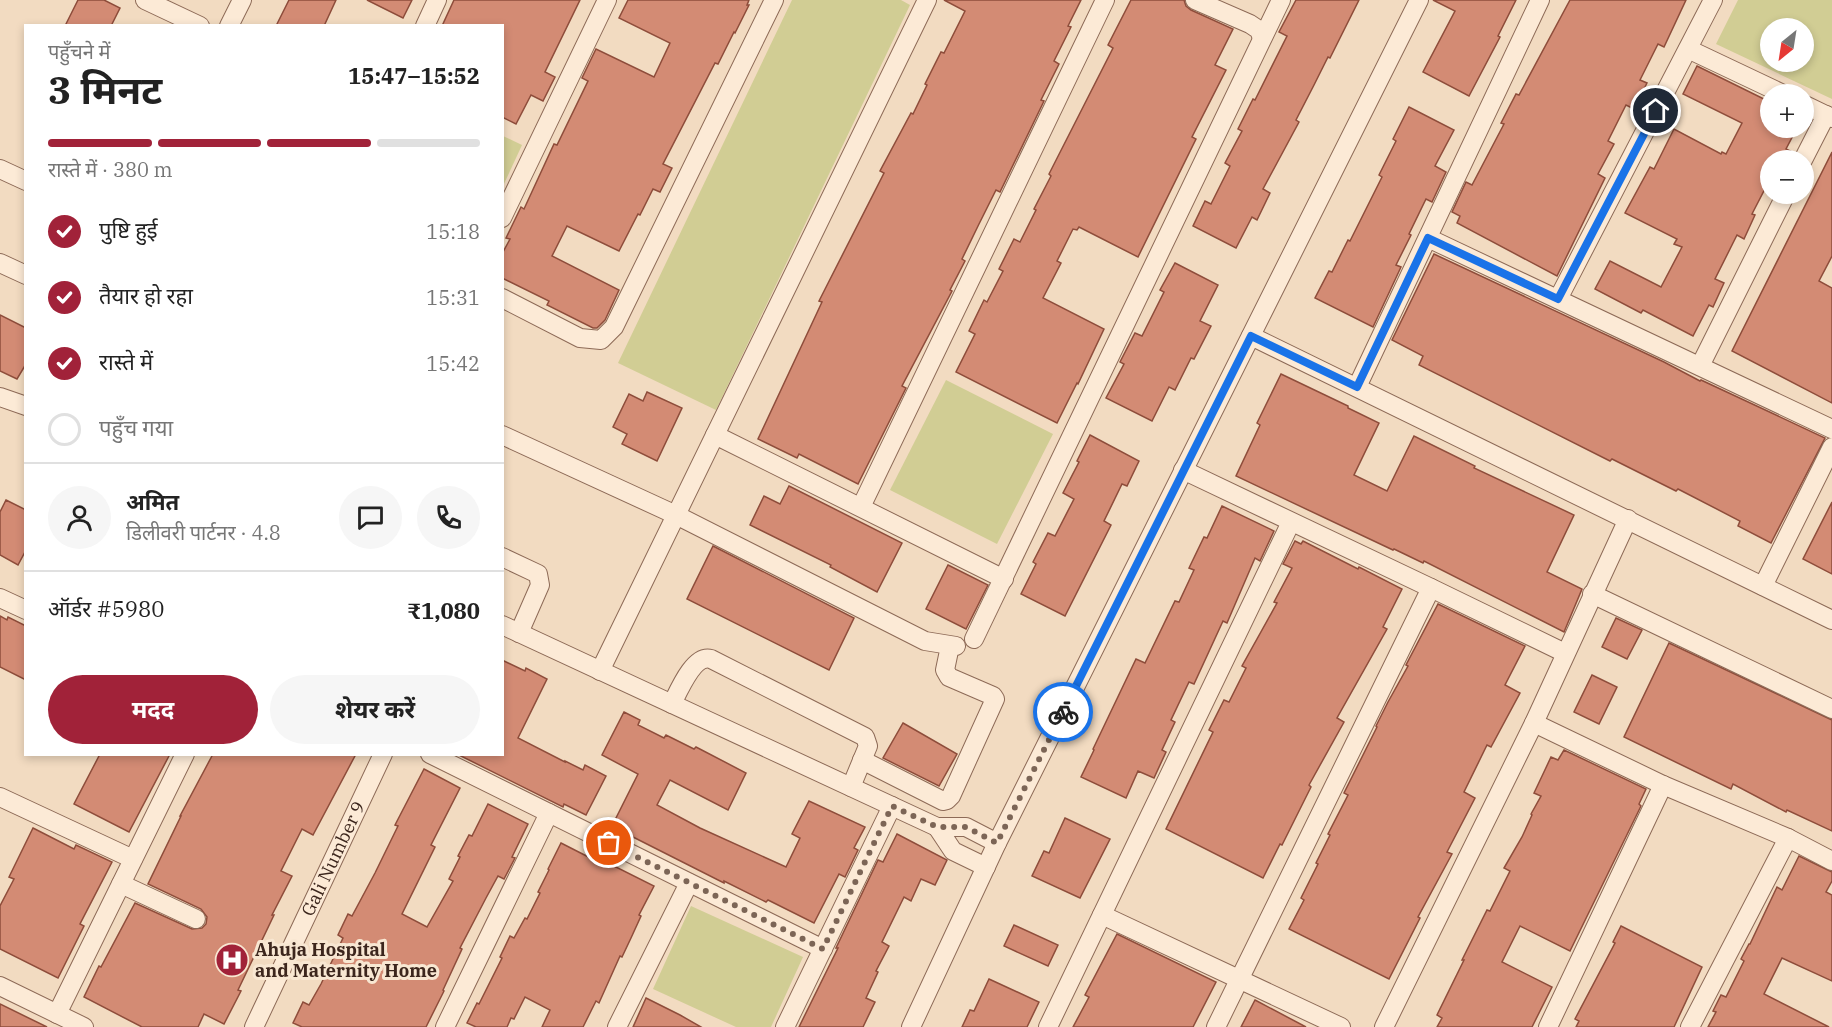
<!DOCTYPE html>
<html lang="hi">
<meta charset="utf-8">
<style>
body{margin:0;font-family:"IBM Plex Serif","Noto Sans Devanagari",serif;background:#f6f6f6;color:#222;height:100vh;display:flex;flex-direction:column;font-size:22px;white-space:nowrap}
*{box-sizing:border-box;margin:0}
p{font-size:20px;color:#767676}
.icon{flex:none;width:33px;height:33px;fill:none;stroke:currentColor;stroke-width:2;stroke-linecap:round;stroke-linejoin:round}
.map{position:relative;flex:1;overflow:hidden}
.side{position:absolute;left:24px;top:24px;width:480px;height:732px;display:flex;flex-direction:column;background:#fff;border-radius:0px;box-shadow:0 3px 9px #0003}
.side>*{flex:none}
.needle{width:39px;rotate:210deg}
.fabs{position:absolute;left:1760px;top:18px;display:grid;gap:12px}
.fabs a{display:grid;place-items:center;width:54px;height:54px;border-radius:50%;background:#fff;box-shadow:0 3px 9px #0003;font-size:30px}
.pin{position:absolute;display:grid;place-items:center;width:51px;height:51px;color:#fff;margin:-26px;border:3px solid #fff;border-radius:50%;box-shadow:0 2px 6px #0007}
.courier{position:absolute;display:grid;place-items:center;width:60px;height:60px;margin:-30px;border:4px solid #1a73e8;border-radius:50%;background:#fff;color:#222;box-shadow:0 2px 8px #0007}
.headline em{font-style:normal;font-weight:700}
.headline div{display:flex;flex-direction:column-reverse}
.headline{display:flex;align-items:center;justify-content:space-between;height:102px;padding:0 24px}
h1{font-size:39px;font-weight:700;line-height:45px}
.bar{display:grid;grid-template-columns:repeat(4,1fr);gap:9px 6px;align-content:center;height:72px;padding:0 24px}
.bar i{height:8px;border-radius:4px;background:#e0e0e0}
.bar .active{background:#a12239}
.bar p{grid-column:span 4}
.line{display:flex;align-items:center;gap:15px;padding:0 24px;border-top:2px solid #e0e0e0}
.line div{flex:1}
.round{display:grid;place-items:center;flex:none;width:63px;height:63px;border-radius:32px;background:#f6f6f6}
ol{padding:0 24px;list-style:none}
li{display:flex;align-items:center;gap:18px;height:66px}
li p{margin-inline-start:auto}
li .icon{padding:6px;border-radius:50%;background:#a12239;color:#fff;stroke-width:4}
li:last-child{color:#767676}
li i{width:33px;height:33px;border:3px solid #e0e0e0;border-radius:50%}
.button{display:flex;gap:12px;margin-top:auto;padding:12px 24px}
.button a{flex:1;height:69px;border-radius:36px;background:#a12239;color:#fff;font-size:24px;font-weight:700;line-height:69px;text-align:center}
.button a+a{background:#f6f6f6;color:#222}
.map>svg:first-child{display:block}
</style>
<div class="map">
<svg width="1832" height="1027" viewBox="0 0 1832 1027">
<rect width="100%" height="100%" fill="#f2dbc1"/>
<g fill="#d1cd94" fill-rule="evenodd">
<path d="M792 0H901L910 5 716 410 618 363Z"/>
<path d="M1738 0H1832V99L1716 44ZM1803 28V62H1770V28Z"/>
<path d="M503 136 522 145 503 186Z"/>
<path d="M946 380 1053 434 997 544 890 490Z"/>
<path d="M691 906 803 957 771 1027H736L653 989Z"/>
</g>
<g fill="#d38b74" stroke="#8e4d3b" stroke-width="1.5">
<path d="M78 0H104L120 8 111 26H65Z"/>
<path d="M289 0H336L324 26H276Z"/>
<path d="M367 0H412L403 18Z"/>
<path d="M454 0H580L545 72 555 77 543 101 531 95 516 124 502 117V26H442Z"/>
<path d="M628 0H749L747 5H749L735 33 734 32 718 64 715 63 663 164 672 168 660 192 653 189 640 215 638 214 619 251 567 226 552 256 619 290 605 320 597 328H593L547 305 549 301 502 278V254L510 239 506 238 521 207 524 209 554 144 557 145 588 81 582 78 596 49 654 77 670 43 619 18Z"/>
<path d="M944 0H1081L1068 26 1071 27 1054 61 1059 64 1041 100 1044 101 1000 192 996 190 979 224 962 259 965 261 950 290 952 291 902 386 906 388 858 484 799 454 797 458 758 439 822 302 819 301 884 173 880 171 911 113 913 114 927 85 925 84 941 52 944 53 965 11Z"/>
<path d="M1131 0H1184L1186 6 1191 10 1233 29 1215 65 1226 70 1192 137 1196 139 1138 257 1079 227 1077 230 1073 229 1057 261 1061 263 1043 298 1104 329 1078 384 1077 383 1057 423 956 372 975 334 969 331 984 300 987 302 1003 271 999 269 1014 239 1020 242 1036 210 1034 209 1051 176 1049 174 1113 48 1108 45Z"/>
<path d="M1296 0H1359L1330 58 1328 57 1314 85 1296 120 1299 122 1263 189 1270 193 1257 220 1252 217 1236 248 1193 226 1205 201 1211 204 1230 166 1225 163 1242 131 1238 129 1253 99 1255 100 1287 36 1279 32Z"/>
<path d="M1433 0H1516L1498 36 1500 37 1469 96 1423 72 1455 11Z"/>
<path d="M1570 0H1686L1664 47 1658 44 1640 80 1647 83 1634 109 1626 105 1608 141 1614 144 1598 174 1605 178 1557 276 1457 223 1460 216 1452 212 1466 182 1472 185 1504 124 1501 123 1516 94 1519 95Z"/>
<path d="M1697 66 1770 102V128H1797L1786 149 1794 153 1792 160H1770V179L1752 214 1755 215 1744 239 1737 235 1715 279 1724 283 1713 307 1709 305 1693 336 1643 310 1641 313 1595 289 1610 261 1661 287 1682 247 1674 244 1677 239 1625 213 1650 167 1654 169 1674 129 1721 154 1722 152 1726 154 1742 123 1683 94Z"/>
<path d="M1409 107 1454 130 1435 166 1446 172 1432 202 1426 199 1409 234 1411 235 1396 265 1401 267 1373 327 1315 298 1329 271 1332 272 1348 240 1350 241 1382 177 1379 175 1396 141 1393 139Z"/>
<path d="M1832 152V256L1819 281 1832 288V403L1732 351Z"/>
<path d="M1434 254 1664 362 1700 381 1701 380 1825 438 1771 543 1738 526 1740 521 1678 489 1676 491 1612 459 1610 461 1419 365 1423 356 1392 340Z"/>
<path d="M1175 263 1218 285 1200 321 1211 326 1194 359 1191 358 1175 390 1169 387 1152 421 1106 398 1124 364 1120 362 1135 333 1142 336 1164 292 1160 290Z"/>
<path d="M0 315 26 328V364L17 379 0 371Z"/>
<path d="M1281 374 1348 406V408L1379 423 1354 475 1387 491 1414 436 1475 466 1474 468 1574 515 1547 572 1582 589 1564 632 1424 561 1423 563 1394 549 1393 550 1236 476 1260 425 1257 423Z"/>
<path d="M647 392 682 408 657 461 622 444 627 434 613 427 629 394 643 401Z"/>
<path d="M1090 435 1139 461 1127 486 1122 484 1104 521 1111 525 1065 616 1021 594 1036 564 1033 562 1048 533 1055 536 1074 499 1063 493 1079 462 1077 461Z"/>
<path d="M789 486 902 543 877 592 830 567 831 565 750 525 764 496 780 504Z"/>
<path d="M6 500 26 510V550L18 565 0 555V512Z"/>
<path d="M1832 502V574L1803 559Z"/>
<path d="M1222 506 1274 531 1260 561 1255 558 1227 623 1223 621 1194 684 1189 682 1171 720 1175 722 1162 750 1166 752 1154 778 1138 771 1126 798 1081 777 1094 750 1093 749 1136 659 1145 663 1175 601 1179 602 1194 570 1189 568 1204 537 1207 538Z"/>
<path d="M1295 541 1301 544 1303 541 1358 569 1359 567 1402 589 1383 627 1387 629 1337 718 1344 722 1309 785 1311 787 1282 845 1280 844 1263 878 1166 829 1213 732 1209 730 1224 700 1229 702 1246 668 1242 666 1277 603 1274 602 1292 568 1283 564Z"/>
<path d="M713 546 854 618 829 670 687 599Z"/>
<path d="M948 565 988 585 966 629 926 609Z"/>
<path d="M1438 604 1525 646 1505 685 1520 693 1491 747 1487 745 1464 792 1475 798 1447 852 1452 854 1418 917 1420 918 1389 979 1289 929 1304 900 1301 898 1318 864 1316 863 1330 835 1328 834 1348 795 1344 793 1377 727 1376 726 1388 702 1408 666 1406 665Z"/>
<path d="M0 616 7 620 8 617 26 626V680L0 667Z"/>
<path d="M1616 618 1642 630 1627 659 1602 647Z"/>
<path d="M1669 643 1832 720V831L1787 810 1786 812 1733 784 1731 789 1624 737Z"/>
<path d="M502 660 525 671 526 668 547 679 518 738 565 762V761L583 770 585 765 606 776 586 815 564 804 563 807 457 754H502Z"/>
<path d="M1592 675 1617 687 1599 724 1574 712Z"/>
<path d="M624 712 640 720 638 725 664 738 666 735 694 749 696 747 746 773 728 810 670 780 657 805 700 828 786 867 800 838 792 834 809 801 865 827 854 848 858 850 845 877 839 874 814 923 768 900 766 902 724 881V883L631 836 630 837 611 828 638 774 602 755Z"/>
<path d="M903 723 957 754 939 786 883 758Z"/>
<path d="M1564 750 1646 789 1639 804 1641 806 1570 951 1520 926 1502 962 1552 987 1532 1027H1437L1442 1018 1437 1015 1464 960H1462L1487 910 1490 911 1510 871 1504 868 1522 837 1532 815 1531 814 1541 796 1534 793 1543 774 1551 757 1558 760Z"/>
<path d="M100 754H170L129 832 74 804Z"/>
<path d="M213 754H356L313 835 302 829 281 871 292 876 272 915H274L238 990 241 991 224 1024 204 1014 198 1027H142L84 997 99 966 101 967 135 903 192 929 202 928 206 924 207 917 201 909 148 884 181 816H180Z"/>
<path d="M424 769 460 788 431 845 435 847 402 914 427 927 453 881 449 879 460 857 458 856 469 835 472 836 488 804 528 824 512 857 515 858 504 879 498 876 486 898 460 948 462 949 443 990 444 991 426 1027H302L293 1023 303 1002 309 1005 321 984 343 938 338 935 348 914 352 916 375 873 398 826 395 825Z"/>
<path d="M1065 818 1110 839 1080 898 1032 876 1044 851 1049 853Z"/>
<path d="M33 828 74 849 76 845 112 862 80 924 84 926 58 978 0 949V906L14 879 9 877Z"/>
<path d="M897 834 947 860 935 885 921 879 911 901 904 897 882 942 889 946 876 971 878 972 866 998 875 1002 863 1027H799L838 948H836L878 860 883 862Z"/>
<path d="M561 843 608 867 610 864 654 886 639 915 641 916 631 938 622 957 620 956 599 1003 596 1001 583 1027H542L550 1010 525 997 514 1019 511 1018 507 1027H476L467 1023 477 1003 479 1004 502 958 500 957 510 936 514 938 525 918 527 919 540 893 538 892 549 870 548 869Z"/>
<path d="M1799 856 1832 872V881L1826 892 1832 895V981L1782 958 1764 994 1829 1027H1708L1716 1012 1713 1011 1721 995 1726 997 1744 961 1741 959 1749 944H1750L1777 887 1782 890Z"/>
<path d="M1014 925 1058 945 1048 966 1004 946Z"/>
<path d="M1621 926 1702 967 1674 1027H1576L1579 1021 1575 1019 1615 943 1613 942Z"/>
<path d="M1117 934 1216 982 1193 1027H1073L1089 997 1085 995Z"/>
<path d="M989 979 1039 1002 1027 1027H962L970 1010 974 1011Z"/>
<path d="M646 998 680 1015 701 1027H633Z"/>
<path d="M1255 1000 1306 1027H1241Z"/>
<path d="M0 1004 47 1027H0Z"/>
</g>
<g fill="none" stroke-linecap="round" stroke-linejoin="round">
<g stroke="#8d6a57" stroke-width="20">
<g id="minor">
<path d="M145 0 200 26"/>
<path d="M1195 0 1250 24 1259 30 1262 38"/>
<path d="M229 26 242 0"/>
<path d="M425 26 437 0"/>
<path d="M1688 49 1783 94"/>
<path d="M1803 104 1832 118"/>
<path d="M1803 160 1826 115"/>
<path d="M0 169 26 181"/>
<path d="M502 218 607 0"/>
<path d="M1428 238 1832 429"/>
<path d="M0 263 26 275"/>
<path d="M502 298 580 338 601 340 614 327 774 0"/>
<path d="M1558 299 1713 0"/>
<path d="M1251 336 1832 620"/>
<path d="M1700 366 1786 194"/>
<path d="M1357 387 1540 0"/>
<path d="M0 397 26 406"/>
<path d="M502 435 676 515 925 641 956 646"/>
<path d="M715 435 1004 579"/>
<path d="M1183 470 1431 588 1565 653"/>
<path d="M861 507 1105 0"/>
<path d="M502 557 538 574 540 585 519 633"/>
<path d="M1763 586 1832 447"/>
<path d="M1592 594 1832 709"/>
<path d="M0 598 26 610"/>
<path d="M502 625 937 827"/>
<path d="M974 639 1281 0"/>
<path d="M600 671 927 0"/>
<path d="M672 704C679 690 694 654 711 659L865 737 868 746 851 787"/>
<path d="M1534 723 1663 785 1788 838 1832 861"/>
<path d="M430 754 823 949"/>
<path d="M862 760 943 801 947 800 951 796 995 699 993 696 949 677 945 670 950 646"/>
<path d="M0 797 133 859"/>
<path d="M986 867 953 851 937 827H966L997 843"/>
<path d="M121 884 196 919"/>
<path d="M1102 915 1341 1027"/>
<path d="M0 986 84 1027"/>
<path d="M57 1014 185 754"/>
<path id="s1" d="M254 1027 383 754"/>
<path d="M445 1027 549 813"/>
<path d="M617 1027 689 883"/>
<path d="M785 1027 892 806"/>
<path d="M911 1027 997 843 1419 0"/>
<path d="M1048 1027 1291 522"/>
<path d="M1216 1027 1431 588"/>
<path d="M1384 1027 1534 723 1628 519"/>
<path d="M1548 1027 1663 785"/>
<path d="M1690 1027 1788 838"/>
</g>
</g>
<use href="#minor" stroke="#fcead6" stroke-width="18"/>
</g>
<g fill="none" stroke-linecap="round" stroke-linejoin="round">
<path stroke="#7c6556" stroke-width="6" stroke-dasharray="0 10.8" d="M609 843 823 949 892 806 937 827H966L997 843 1063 712"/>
<path stroke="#1a73e8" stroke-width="8" d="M1063 712 1251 336 1357 387 1428 238 1558 299 1656 111"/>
</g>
<defs>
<g id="hospital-disc" transform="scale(1.725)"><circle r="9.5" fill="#a12239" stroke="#f8e7d2"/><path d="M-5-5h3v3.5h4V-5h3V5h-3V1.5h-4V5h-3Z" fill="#fff"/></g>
</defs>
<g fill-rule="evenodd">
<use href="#hospital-disc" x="232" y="960"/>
</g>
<g text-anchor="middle" stroke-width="6" stroke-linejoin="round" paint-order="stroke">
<g font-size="18" fill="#3c261d" stroke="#f8e7d2">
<text dy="6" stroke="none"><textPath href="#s1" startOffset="186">Gali Number 9</textPath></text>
</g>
<g font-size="18" font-weight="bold" fill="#3c261d" stroke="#f8e7d2" text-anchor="start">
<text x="255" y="956">Ahuja Hospital<tspan x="255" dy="21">and Maternity Home</tspan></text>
</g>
</g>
</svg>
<div class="fabs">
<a><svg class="needle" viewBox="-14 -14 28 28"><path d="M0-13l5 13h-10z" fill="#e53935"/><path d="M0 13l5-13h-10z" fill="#767676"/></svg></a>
<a>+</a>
<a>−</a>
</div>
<div class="pin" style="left:609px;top:843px;background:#ea580c"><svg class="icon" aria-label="bag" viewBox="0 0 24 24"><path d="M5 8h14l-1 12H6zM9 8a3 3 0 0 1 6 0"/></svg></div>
<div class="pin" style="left:1656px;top:111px;background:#1f2937"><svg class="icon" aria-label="home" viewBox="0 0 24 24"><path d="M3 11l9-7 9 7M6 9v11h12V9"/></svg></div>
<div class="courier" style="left:1063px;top:712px"><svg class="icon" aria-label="bike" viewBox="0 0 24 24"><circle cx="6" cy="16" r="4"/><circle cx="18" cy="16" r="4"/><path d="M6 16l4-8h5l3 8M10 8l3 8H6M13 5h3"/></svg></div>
<section class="side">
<div class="headline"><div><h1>3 मिनट</h1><p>पहुँचने में</p></div><em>15:47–15:52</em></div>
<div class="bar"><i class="active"></i><i class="active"></i><i class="active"></i><i></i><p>रास्ते में · 380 m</p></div>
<ol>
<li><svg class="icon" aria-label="check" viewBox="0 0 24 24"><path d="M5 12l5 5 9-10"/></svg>पुष्टि हुई<p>15:18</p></li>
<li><svg class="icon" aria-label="check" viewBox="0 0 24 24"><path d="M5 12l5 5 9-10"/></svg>तैयार हो रहा<p>15:31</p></li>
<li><svg class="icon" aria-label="check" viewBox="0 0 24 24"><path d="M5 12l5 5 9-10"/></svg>रास्ते में<p>15:42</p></li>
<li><i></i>पहुँच गया</li>
</ol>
<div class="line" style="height:108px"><a class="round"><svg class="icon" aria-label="person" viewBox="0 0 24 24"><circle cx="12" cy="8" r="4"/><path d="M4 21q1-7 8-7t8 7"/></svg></a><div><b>अमित</b><p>डिलीवरी पार्टनर · 4.8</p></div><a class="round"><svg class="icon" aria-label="chat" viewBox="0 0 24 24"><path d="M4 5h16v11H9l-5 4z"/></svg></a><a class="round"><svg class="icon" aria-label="phone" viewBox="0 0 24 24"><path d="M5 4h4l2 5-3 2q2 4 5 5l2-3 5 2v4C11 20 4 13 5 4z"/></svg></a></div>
<div class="line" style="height:78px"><div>ऑर्डर #5980</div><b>₹1,080</b></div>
<div class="button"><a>मदद</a><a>शेयर करें</a></div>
</section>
</div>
